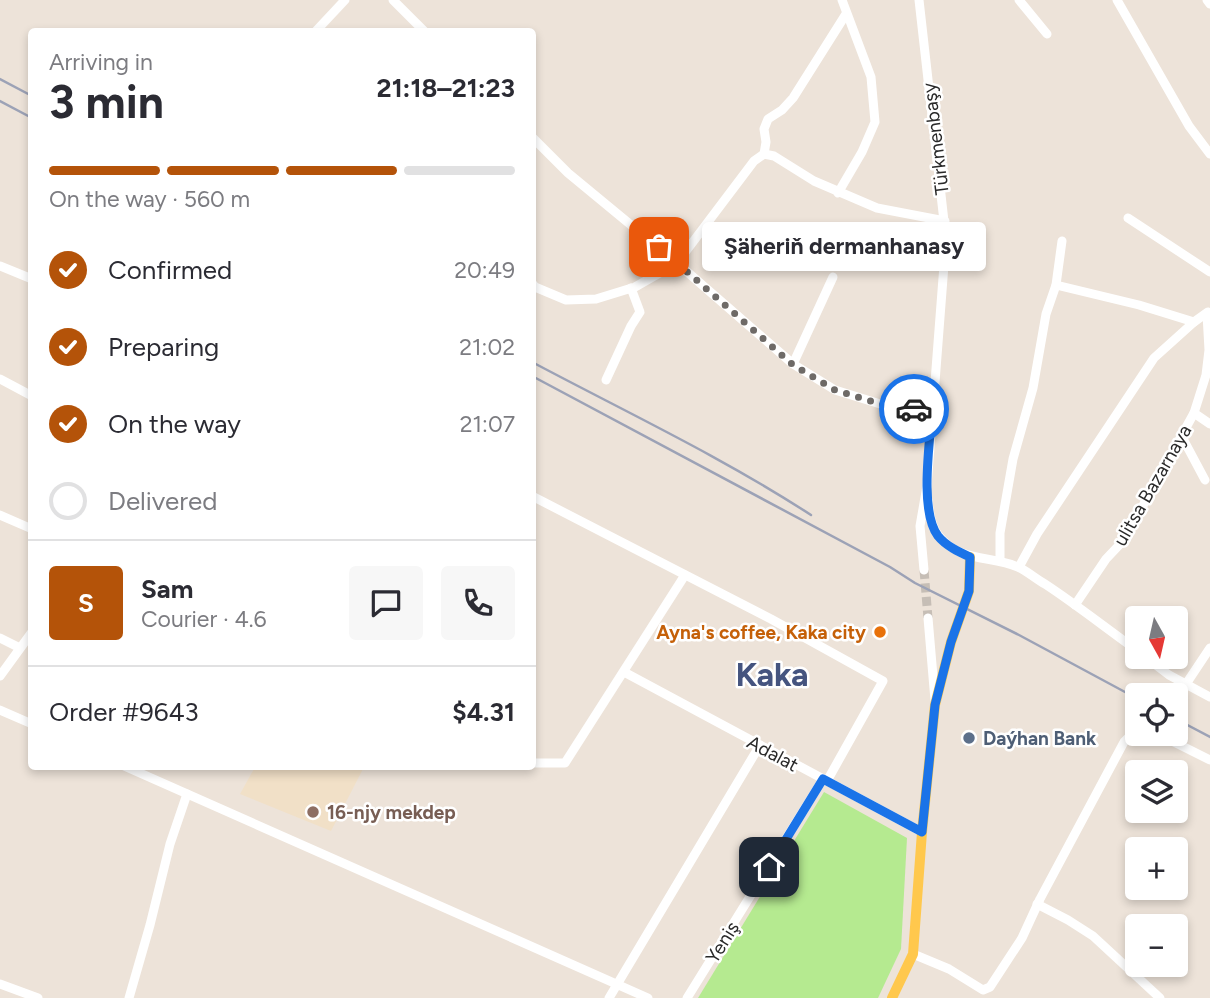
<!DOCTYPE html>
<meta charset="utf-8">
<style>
body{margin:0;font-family:Figtree,sans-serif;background:#f7f7f7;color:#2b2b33;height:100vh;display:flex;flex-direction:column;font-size:26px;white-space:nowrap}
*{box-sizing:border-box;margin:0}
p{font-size:23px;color:#7c7c81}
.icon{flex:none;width:38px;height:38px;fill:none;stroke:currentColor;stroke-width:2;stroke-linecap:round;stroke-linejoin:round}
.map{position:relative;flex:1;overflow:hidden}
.details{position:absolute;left:28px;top:28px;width:508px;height:742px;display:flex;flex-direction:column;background:#fff;border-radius:7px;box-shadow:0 4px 10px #0003}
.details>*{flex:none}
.needle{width:46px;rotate:172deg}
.buttons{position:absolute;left:1125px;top:606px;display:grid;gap:14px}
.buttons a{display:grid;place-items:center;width:63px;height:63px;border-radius:7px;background:#fff;box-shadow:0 4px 10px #0003;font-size:35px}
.pin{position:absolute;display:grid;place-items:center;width:60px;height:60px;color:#fff;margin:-30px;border-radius:14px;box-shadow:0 4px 10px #0006}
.courier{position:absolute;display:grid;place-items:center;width:70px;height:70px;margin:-35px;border:5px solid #1a73e8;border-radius:50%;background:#fff;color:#222;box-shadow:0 2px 9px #0007}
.bubble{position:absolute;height:49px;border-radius:7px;background:#fff;box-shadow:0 4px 10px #0003;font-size:23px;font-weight:700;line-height:49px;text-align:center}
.head em{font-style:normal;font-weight:700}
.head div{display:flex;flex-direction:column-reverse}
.head{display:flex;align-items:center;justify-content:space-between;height:119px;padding:0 21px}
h1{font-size:46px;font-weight:700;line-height:52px}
.bar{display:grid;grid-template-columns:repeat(4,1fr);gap:10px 7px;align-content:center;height:84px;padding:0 21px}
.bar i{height:9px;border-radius:5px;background:#e1e1e2}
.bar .current{background:#b45309}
.bar p{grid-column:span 4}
.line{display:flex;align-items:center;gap:18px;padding:0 21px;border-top:2px solid #e1e1e2}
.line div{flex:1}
.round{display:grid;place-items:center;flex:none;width:74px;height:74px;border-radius:7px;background:#f7f7f7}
ol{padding:0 21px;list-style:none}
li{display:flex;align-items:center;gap:21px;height:77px}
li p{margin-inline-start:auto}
li .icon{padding:7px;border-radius:50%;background:#b45309;color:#fff;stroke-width:4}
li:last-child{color:#7c7c81}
li i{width:38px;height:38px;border:4px solid #e1e1e2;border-radius:50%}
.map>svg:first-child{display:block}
</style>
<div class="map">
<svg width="1210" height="998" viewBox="0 0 1210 998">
<rect width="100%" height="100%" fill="#ede3d9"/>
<path fill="#f1e0c7" d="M255 767V766L364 767 331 831 240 794Z"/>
<path fill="#b5ea90" d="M824 792 907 838 901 949 878 998H698Z"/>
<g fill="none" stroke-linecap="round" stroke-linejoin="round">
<path stroke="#c6beb6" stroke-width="9" stroke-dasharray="9 4.5" stroke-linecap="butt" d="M924 570 928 618"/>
<g stroke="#fff" stroke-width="9">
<path d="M393 0 425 32"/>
<path d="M919 0 946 239 927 486 920 526 924 570"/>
<path d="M1019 0 1047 34"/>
<path d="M1117 0 1189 126 1210 154"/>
<path d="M1207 0 1210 4"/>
<path d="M315 32 345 0"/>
<path d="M532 137 568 173 677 263 793 364 835 390 890 407 932 411"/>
<path d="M764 154 766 142 764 129 768 119 782 110 793 98 846 14"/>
<path d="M838 193 862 152 875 122 871 77 842 0"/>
<path d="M1128 218 1210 272"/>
<path d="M0 266 32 279"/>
<path d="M532 283 535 287 566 300 596 299 635 287 677 263 754 161 764 154 774 156 814 181 877 208 945 221"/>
<path d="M1056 285 1139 305 1194 322"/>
<path d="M793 364 833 277"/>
<path d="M0 379 32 396"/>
<path d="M606 380 631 326 640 312 631 288"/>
<path d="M1194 413 1210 424"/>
<path d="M1181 435 1205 480"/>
<path d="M532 496 771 619 883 681 827 781"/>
<path d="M928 500C929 512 931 527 939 536 961 563 990 555 1018 567 1027 571 1036 579 1045 584 1077 605 1107 629 1138 651"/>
<path d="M0 515 32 529"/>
<path d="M1000 561V533L1013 459 1033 388 1046 314 1056 285 1062 241"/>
<path d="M1019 567 1037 534 1154 358 1194 322 1208 312"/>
<path d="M1075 605 1106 559 1124 540 1194 413 1206 375 1209 350 1207 314"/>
<path d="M928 618 935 700"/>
<path d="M0 638 20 648"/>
<path d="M1144 656 1169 675 1210 697"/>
<path d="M624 672 922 832"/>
<path d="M0 676 32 632"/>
<path d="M1186 684 1210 648"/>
<path d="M0 710 32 724"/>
<path d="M1156 733 1210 760"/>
<path d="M532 763H565L685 575"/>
<path d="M124 766 648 998"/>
<path d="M1037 904 1068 920 1093 936 1160 998"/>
<path d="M913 954 949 969 983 990 990 987 1022 938 1040 899 1124 742 1135 731 1138 730"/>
<path d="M0 984 38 998"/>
<path d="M129 998 150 925 170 844 187 794"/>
<path d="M609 998 760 745"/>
<path d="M687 998 823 779"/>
</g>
<path stroke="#ffc84d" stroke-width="10" d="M892 998 913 954 922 832 935 705 951 642 969 591 970 557"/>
<g stroke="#9ca2b6" stroke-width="2.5">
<path d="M0 79 32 96"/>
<path d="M0 101 32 118"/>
<path d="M532 362C626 412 722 457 811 515"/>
<path d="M532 376 890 567 915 583 1019 635 1138 699"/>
<path d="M1176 719 1210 737"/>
</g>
</g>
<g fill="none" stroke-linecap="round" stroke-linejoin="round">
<path stroke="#6e6a67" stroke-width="7" stroke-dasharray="0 12.6" d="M659 247 793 365 835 390 890 407 914 409"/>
<path stroke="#1a73e8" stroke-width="9" d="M769 867 823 779 922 832 935 705 951 642 969 591 970 557C959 552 946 546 938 536 919 511 930 441 932 411L914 409"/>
</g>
<circle fill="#e8710a" stroke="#fff" stroke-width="2.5" cx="880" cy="632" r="7"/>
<circle fill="#5c6f8a" stroke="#fff" stroke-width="2.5" cx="969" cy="738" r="7"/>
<circle fill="#8d6e63" stroke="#fff" stroke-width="2.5" cx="313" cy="812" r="7"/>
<g text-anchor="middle" stroke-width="5" stroke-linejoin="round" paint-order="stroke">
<g font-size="19" fill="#292929" stroke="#fff">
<text transform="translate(935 139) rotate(-97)" y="7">Türkmenbaşy</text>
<text transform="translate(1152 485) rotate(-60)" y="7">ulitsa Bazarnaya</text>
<text transform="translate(773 753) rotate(28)" y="7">Adalat</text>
<text transform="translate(722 942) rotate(-58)" y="7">Yeniş</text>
</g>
<g font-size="19" font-weight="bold" fill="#c56008" stroke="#fff" text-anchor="end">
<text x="866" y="639">Ayna's coffee, Kaka city</text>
</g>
<g font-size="19" font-weight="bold" fill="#4e5e75" stroke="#fff" text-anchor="start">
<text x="983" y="745">Daýhan Bank</text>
</g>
<g font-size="19" font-weight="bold" fill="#785e54" stroke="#fff" text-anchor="start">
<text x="327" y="819">16-njy mekdep</text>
</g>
<g font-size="33" font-weight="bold" fill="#45547f" stroke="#fff">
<text x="772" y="686">Kaka</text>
</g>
</g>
</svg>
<div class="buttons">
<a><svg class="needle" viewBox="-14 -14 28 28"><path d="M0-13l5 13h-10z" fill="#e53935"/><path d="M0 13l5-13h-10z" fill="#7c7c81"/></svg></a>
<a><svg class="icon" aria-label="locate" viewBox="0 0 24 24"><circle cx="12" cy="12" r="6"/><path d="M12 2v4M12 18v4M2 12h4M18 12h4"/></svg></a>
<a><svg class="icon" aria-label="layers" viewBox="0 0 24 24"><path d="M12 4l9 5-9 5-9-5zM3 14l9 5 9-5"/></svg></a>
<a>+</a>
<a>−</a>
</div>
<div class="pin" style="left:659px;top:247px;background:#ea580c"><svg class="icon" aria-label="bag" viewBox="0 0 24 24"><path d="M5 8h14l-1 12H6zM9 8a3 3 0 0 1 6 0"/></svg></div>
<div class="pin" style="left:769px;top:867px;background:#1f2937"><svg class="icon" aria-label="home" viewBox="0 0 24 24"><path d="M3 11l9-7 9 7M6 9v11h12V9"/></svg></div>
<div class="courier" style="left:914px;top:409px"><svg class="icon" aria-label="car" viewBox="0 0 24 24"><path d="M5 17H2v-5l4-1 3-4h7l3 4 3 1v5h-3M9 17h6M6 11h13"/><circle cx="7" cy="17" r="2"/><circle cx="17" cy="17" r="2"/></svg></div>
<div class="bubble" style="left:702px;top:222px;width:284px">Şäheriň dermanhanasy</div>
<section class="details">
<div class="head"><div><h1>3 min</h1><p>Arriving in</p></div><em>21:18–21:23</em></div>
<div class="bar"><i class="current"></i><i class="current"></i><i class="current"></i><i></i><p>On the way · 560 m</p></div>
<ol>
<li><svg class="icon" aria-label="check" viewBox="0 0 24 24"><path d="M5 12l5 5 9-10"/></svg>Confirmed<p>20:49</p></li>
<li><svg class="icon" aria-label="check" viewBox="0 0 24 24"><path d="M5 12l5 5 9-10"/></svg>Preparing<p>21:02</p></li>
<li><svg class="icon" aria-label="check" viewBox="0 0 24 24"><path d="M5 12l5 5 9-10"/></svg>On the way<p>21:07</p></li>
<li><i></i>Delivered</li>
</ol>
<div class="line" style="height:126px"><b class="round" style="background:#b45309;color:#fff">S</b><div><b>Sam</b><p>Courier · 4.6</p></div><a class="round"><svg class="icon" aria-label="chat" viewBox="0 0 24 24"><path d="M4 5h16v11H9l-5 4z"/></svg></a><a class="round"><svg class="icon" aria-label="phone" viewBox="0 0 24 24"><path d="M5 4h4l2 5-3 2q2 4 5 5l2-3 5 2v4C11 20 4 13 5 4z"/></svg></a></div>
<div class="line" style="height:91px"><div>Order #9643</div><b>$4.31</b></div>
</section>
</div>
